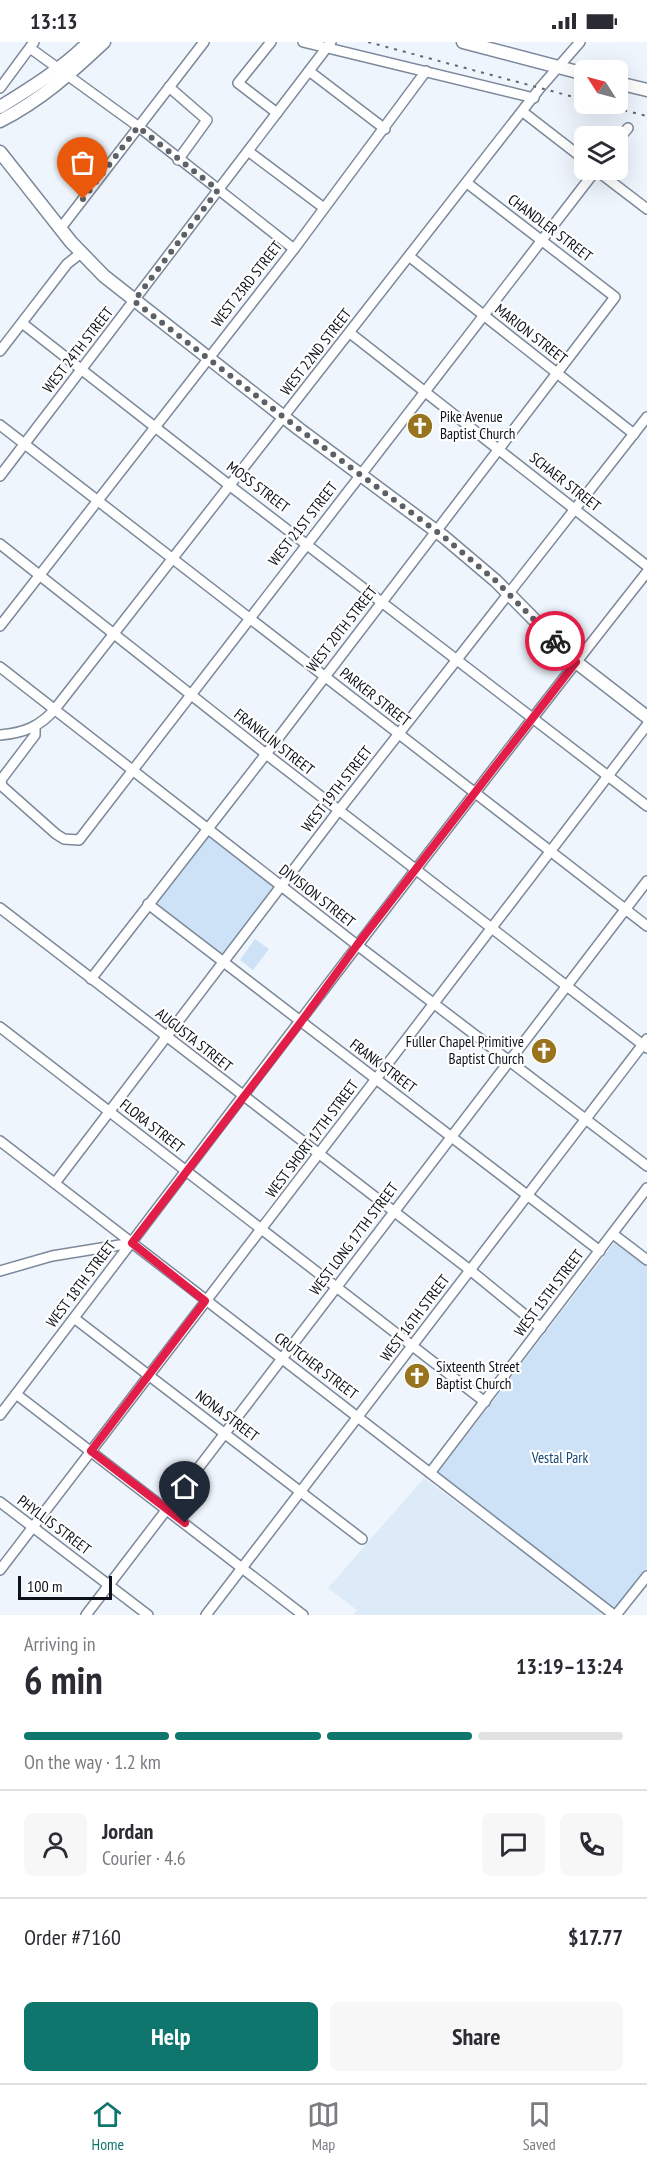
<!DOCTYPE html>
<meta charset="utf-8">
<style>
body{margin:0;font-family:"PT Sans Narrow",sans-serif;background:#f7f7f7;color:#2b2b33;height:100vh;display:flex;flex-direction:column;font-size:22px;white-space:nowrap}
*{box-sizing:border-box;margin:0}
p{font-size:20px;color:#7c7c81}
.icon{flex:none;width:33px;height:33px;fill:none;stroke:currentColor;stroke-width:2;stroke-linecap:round;stroke-linejoin:round}
.map{position:relative;height:1573px;overflow:hidden}
.panel{display:flex;flex-direction:column;background:#fff;flex:1}
.panel>*{flex:none}
.needle{width:39px;rotate:306deg}
.controls{position:absolute;left:574px;top:18px;display:grid;gap:12px}
.controls a{display:grid;place-items:center;width:54px;height:54px;border-radius:9px;background:#fff;box-shadow:0 6px 24px #0002;font-size:30px}
.scale{position:absolute;left:18px;bottom:15px;width:94px;box-sizing:border-box;padding-left:6px;border:3px solid #0d1218;border-top:0;font-size:16px;line-height:21px;white-space:nowrap;color:#0d1218;-webkit-text-stroke:4px #fff;paint-order:stroke}
.pin{position:absolute;display:grid;place-items:center;width:51px;height:51px;color:#fff;margin:-62px -26px;border-radius:50% 50% 50% 0;rotate:-45deg;box-shadow:0 0 6px #0007}
.pin .icon{rotate:45deg}
.courier{position:absolute;display:grid;place-items:center;width:60px;height:60px;margin:-30px;border:4px solid #e11d48;border-radius:50%;background:#fff;color:#222;box-shadow:0 2px 8px #0007}
.head em{font-style:normal;font-weight:800}
.head div{display:flex;flex-direction:column-reverse}
.head{display:flex;align-items:center;justify-content:space-between;height:102px;padding:0 24px}
h1{font-size:39px;font-weight:800;line-height:45px}
.bar{display:grid;grid-template-columns:repeat(4,1fr);gap:9px 6px;align-content:center;height:72px;padding:0 24px}
.bar i{height:8px;border-radius:4px;background:#e1e1e2}
.bar .active{background:#0f766e}
.bar p{grid-column:span 4}
.line{display:flex;align-items:center;gap:15px;padding:0 24px;border-top:2px solid #e1e1e2}
.line div{flex:1}
.round{display:grid;place-items:center;flex:none;width:63px;height:63px;border-radius:9px;background:#f7f7f7}
.action{display:flex;gap:12px;margin-top:auto;padding:12px 24px}
.action a{flex:1;height:69px;border-radius:9px;background:#0f766e;color:#fff;font-size:24px;font-weight:800;line-height:69px;text-align:center}
.action a+a{background:#f7f7f7;color:#2b2b33}
.status{display:flex;justify-content:space-between;align-items:center;height:42px;padding:0 30px;background:#fff;direction:ltr}
.status svg{height:16px;fill:currentColor}
.dock{display:flex;justify-content:space-around;align-items:center;height:84px;border-top:2px solid #e1e1e2;background:#fff;font-size:16px;color:#7c7c81}
.dock a{display:grid;justify-items:center;gap:3px}
.dock .active{color:#0f766e}
.map>svg:first-child{display:block}
</style>
<div class="status"><b>13:13</b><svg viewBox="0 0 49 12"><path d="M0 12V9h3v3zM5 12V6h3v6zM10 12V3h3v9zM15 12V0h3v12zM26 1h20v11H26zM47 4h2v5h-2z"/></svg></div>
<div class="map">
<svg width="647" height="1573" viewBox="0 0 647 1573">
<rect width="100%" height="100%" fill="#eff5fd"/>
<path fill="#ddeaf7" d="M424 1436 608 1573H353L357 1568 328 1546Z"/>
<g fill="#cde1f7">
<path d="M207 794 273 844 274 847 222 914 155 864 154 860Z"/>
<path d="M255 897 269 907 253 928 240 918Z"/>
<path d="M614 1201 647 1225V1526L616 1567 611 1566 437 1432Z"/>
</g>
<g fill="none" stroke-linecap="round" stroke-linejoin="round">
<g stroke="#7b899a" stroke-width="12">
<g id="minor">
<path d="M271 0 238 41 277 71"/>
<path d="M303 0 534 56"/>
<path d="M30 6 139 85 294 207"/>
<path d="M309 29 385 87"/>
<path d="M169 45 207 78 178 118"/>
<path d="M0 46 34 0"/>
<path d="M523 70 585 118"/>
<path d="M618 98 628 86"/>
<path d="M248 109 324 166"/>
<path d="M596 128 647 167"/>
<path d="M60 187 204 0"/>
<path d="M410 215 634 392"/>
<path d="M22 281 229 443 647 764"/>
<path d="M350 291 647 524"/>
<path d="M0 309 67 222 81 211"/>
<path d="M0 383 647 884"/>
<path d="M0 434 331 0"/>
<path d="M0 502 266 712 647 1006"/>
<path d="M0 584 294 207 426 29"/>
<path d="M0 625 357 903 647 1124"/>
<path d="M35 685V693L1 738 2 744 56 792 64 797 79 798 596 128"/>
<path d="M0 693C23 691 40 685 55 667L540 46 580 0"/>
<path d="M148 862 600 1209"/>
<path d="M0 866 470 1228 541 1286"/>
<path d="M91 937 266 712 615 255 467 141"/>
<path d="M0 985 485 1360"/>
<path d="M0 1099 614 1573"/>
<path d="M55 1141 339 768 647 375"/>
<path d="M613 1192 647 1218"/>
<path d="M0 1229 52 1214 132 1201"/>
<path d="M74 1276 362 1497"/>
<path d="M16 1352 303 1573"/>
<path d="M0 1373C215 1091 428 808 647 530"/>
<path d="M430 1431 647 1146"/>
<path d="M0 1460 148 1573"/>
<path d="M0 1528 647 683"/>
<path d="M86 1573 647 839"/>
<path d="M206 1573 647 997"/>
<path d="M616 1573 647 1534"/>
</g>
</g>
<g stroke="#7b899a" stroke-width="15">
<g id="major">
<path d="M463 0 585 32"/>
<path d="M618 41 647 48"/>
<path d="M0 65C31 46 63 26 89 0"/>
<path d="M0 79C41 58 71 31 104 0"/>
<path d="M0 110 71 200 104 234 299 387 444 495 496 539 576 620 647 675"/>
</g>
</g>
<use href="#minor" stroke="#fff" stroke-width="9"/>
<use href="#major" stroke="#fff" stroke-width="12"/>
<g stroke="#62686f" stroke-width="2" stroke-dasharray="3 6" stroke-linecap="butt">
<path d="M368 0 585 58"/>
<path d="M598 62 647 74"/>
</g>
</g>
<g fill="none" stroke-linecap="round" stroke-linejoin="round">
<path stroke="#5c6168" stroke-width="6" stroke-dasharray="0 10.8" d="M83 157 138 85 218 148 134 259 299 387 444 495 496 539 555 599"/>
<path stroke="#e11d48" stroke-width="8" d="M185 1481 91 1409 205 1259 132 1201 301 980 357 903 576 620 555 599"/>
</g>
<defs>
<g id="church-disc" transform="scale(1.35)"><circle r="9.5" fill="#98741e" stroke="#fff"/><path d="M-1.2-6h2.4v3.5h3.3v2.4h-3.3V6h-2.4V-.1h-3.3v-2.4h3.3Z" fill="#fff"/></g>
</defs>
<g fill-rule="evenodd">
<use href="#church-disc" x="420" y="384"/>
<use href="#church-disc" x="544" y="1009"/>
<use href="#church-disc" x="417" y="1334"/>
</g>
<g text-anchor="middle" stroke-width="4.5" stroke-linejoin="round" paint-order="stroke">
<g font-size="15" fill="#0d1218" stroke="#fff">
<text transform="translate(550 186) rotate(37)" y="5">CHANDLER STREET</text>
<text transform="translate(247 242) rotate(-52)" y="5">WEST 23RD STREET</text>
<text transform="translate(531 292) rotate(38)" y="5">MARION STREET</text>
<text transform="translate(78 308) rotate(-52)" y="5">WEST 24TH STREET</text>
<text transform="translate(316 310) rotate(-52)" y="5">WEST 22ND STREET</text>
<text transform="translate(565 440) rotate(38)" y="5">SCHAER STREET</text>
<text transform="translate(258 445) rotate(37)" y="5">MOSS STREET</text>
<text transform="translate(303 482) rotate(-52)" y="5">WEST 21ST STREET</text>
<text transform="translate(342 587) rotate(-52)" y="5">WEST 20TH STREET</text>
<text transform="translate(375 655) rotate(38)" y="5">PARKER STREET</text>
<text transform="translate(274 700) rotate(38)" y="5">FRANKLIN STREET</text>
<text transform="translate(337 747) rotate(-52)" y="5">WEST 19TH STREET</text>
<text transform="translate(317 854) rotate(38)" y="5">DIVISION STREET</text>
<text transform="translate(194 998) rotate(38)" y="5">AUGUSTA STREET</text>
<text transform="translate(383 1024) rotate(37)" y="5">FRANK STREET</text>
<text transform="translate(152 1084) rotate(38)" y="5">FLORA STREET</text>
<text transform="translate(312 1097) rotate(-53)" y="5">WEST SHORT 17TH STREET</text>
<text transform="translate(354 1197) rotate(-53)" y="5">WEST LONG 17TH STREET</text>
<text transform="translate(81 1242) rotate(-53)" y="5">WEST 18TH STREET</text>
<text transform="translate(549 1251) rotate(-53)" y="5">WEST 15TH STREET</text>
<text transform="translate(415 1276) rotate(-53)" y="5">WEST 16TH STREET</text>
<text transform="translate(316 1324) rotate(37)" y="5">CRUTCHER STREET</text>
<text transform="translate(227 1374) rotate(37)" y="5">NONA STREET</text>
<text transform="translate(54 1483) rotate(37)" y="5">PHYLLIS STREET</text>
</g>
<g font-size="15" fill="#0d1218" stroke="#fff" text-anchor="start">
<text x="440" y="380">Pike Avenue<tspan x="440" dy="17">Baptist Church</tspan></text>
<text x="524" y="1005" text-anchor="end">Fuller Chapel Primitive<tspan x="524" dy="17">Baptist Church</tspan></text>
<text x="436" y="1330">Sixteenth Street<tspan x="436" dy="17">Baptist Church</tspan></text>
</g>
<g font-size="15" fill="#144577" stroke="#fff">
<text x="560" y="1421">Vestal Park</text>
</g>
</g>
</svg>
<div class="controls">
<a><svg class="needle" viewBox="-14 -14 28 28"><path d="M0-13l5 13h-10z" fill="#e53935"/><path d="M0 13l5-13h-10z" fill="#7c7c81"/></svg></a>
<a><svg class="icon" aria-label="layers" viewBox="0 0 24 24"><path d="M12 4l9 5-9 5-9-5zM3 14l9 5 9-5"/></svg></a>
</div>
<div class="scale">100 m</div>
<div class="pin" style="left:83px;top:157px;background:#ea580c"><svg class="icon" aria-label="bag" viewBox="0 0 24 24"><path d="M5 8h14l-1 12H6zM9 8a3 3 0 0 1 6 0"/></svg></div>
<div class="pin" style="left:185px;top:1481px;background:#1f2937"><svg class="icon" aria-label="home" viewBox="0 0 24 24"><path d="M3 11l9-7 9 7M6 9v11h12V9"/></svg></div>
<div class="courier" style="left:555px;top:599px"><svg class="icon" aria-label="bike" viewBox="0 0 24 24"><circle cx="6" cy="16" r="4"/><circle cx="18" cy="16" r="4"/><path d="M6 16l4-8h5l3 8M10 8l3 8H6M13 5h3"/></svg></div>
</div>
<section class="panel">
<div class="head"><div><h1>6 min</h1><p>Arriving in</p></div><em>13:19–13:24</em></div>
<div class="bar"><i class="active"></i><i class="active"></i><i class="active"></i><i></i><p>On the way · 1.2 km</p></div>
<div class="line" style="height:108px"><a class="round"><svg class="icon" aria-label="person" viewBox="0 0 24 24"><circle cx="12" cy="8" r="4"/><path d="M4 21q1-7 8-7t8 7"/></svg></a><div><b>Jordan</b><p>Courier · 4.6</p></div><a class="round"><svg class="icon" aria-label="chat" viewBox="0 0 24 24"><path d="M4 5h16v11H9l-5 4z"/></svg></a><a class="round"><svg class="icon" aria-label="phone" viewBox="0 0 24 24"><path d="M5 4h4l2 5-3 2q2 4 5 5l2-3 5 2v4C11 20 4 13 5 4z"/></svg></a></div>
<div class="line" style="height:78px"><div>Order #7160</div><b>$17.77</b></div>
<div class="action"><a>Help</a><a>Share</a></div>
</section>
<nav class="dock">
<a class="active"><svg class="icon" aria-label="home" viewBox="0 0 24 24"><path d="M3 11l9-7 9 7M6 9v11h12V9"/></svg>Home</a>
<a><svg class="icon" aria-label="map" viewBox="0 0 24 24"><path d="M3 6l6-2 6 2 6-2v14l-6 2-6-2-6 2zM9 4v14M15 6v14"/></svg>Map</a>
<a><svg class="icon" aria-label="saved" viewBox="0 0 24 24"><path d="M7 4h10v16l-5-4-5 4z"/></svg>Saved</a>
</nav>
